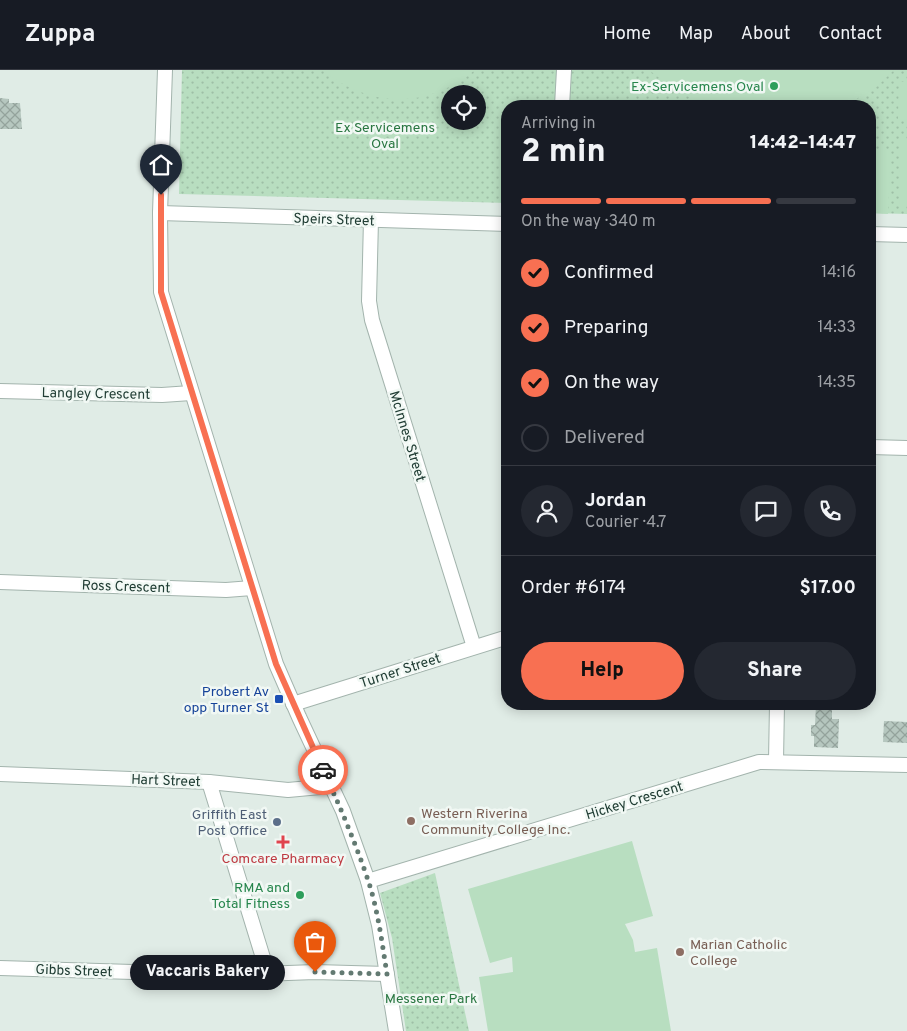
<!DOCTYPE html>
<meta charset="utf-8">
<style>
body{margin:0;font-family:Overpass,sans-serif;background:#242831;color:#f1f3f6;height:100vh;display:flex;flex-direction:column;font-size:19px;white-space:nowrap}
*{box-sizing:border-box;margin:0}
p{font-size:16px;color:#9ea1a6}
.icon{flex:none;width:28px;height:28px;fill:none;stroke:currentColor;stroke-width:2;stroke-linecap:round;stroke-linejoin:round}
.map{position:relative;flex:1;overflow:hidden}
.details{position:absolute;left:501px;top:30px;width:375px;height:610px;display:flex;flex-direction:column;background:#171b24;border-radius:20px;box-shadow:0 2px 12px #0003}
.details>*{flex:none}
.tools{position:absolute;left:441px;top:15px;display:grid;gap:10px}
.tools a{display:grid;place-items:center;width:45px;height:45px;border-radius:50%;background:#171b24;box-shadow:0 2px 12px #0003;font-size:25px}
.pin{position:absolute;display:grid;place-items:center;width:42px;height:42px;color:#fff;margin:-51px -21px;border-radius:50% 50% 50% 0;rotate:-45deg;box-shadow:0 0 5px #0007}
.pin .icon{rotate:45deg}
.courier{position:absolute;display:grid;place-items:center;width:50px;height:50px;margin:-25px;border:4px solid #f87052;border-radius:50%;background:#fff;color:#222;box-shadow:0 1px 6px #0007}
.bubble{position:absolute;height:35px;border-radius:18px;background:#171b24;box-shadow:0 2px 12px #0003;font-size:16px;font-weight:800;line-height:35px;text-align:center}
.overview em{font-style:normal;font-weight:800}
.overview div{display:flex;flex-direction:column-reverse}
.overview{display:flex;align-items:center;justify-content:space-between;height:85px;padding:0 20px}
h1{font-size:32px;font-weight:800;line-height:38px}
.bar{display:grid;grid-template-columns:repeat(4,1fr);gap:8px 5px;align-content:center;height:60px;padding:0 20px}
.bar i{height:6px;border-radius:4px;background:#363941}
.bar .current{background:#f87052}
.bar p{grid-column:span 4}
.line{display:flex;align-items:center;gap:12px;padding:0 20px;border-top:1px solid #363941}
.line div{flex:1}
.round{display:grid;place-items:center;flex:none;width:52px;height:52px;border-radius:26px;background:#242831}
ol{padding:0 20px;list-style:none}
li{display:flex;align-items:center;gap:15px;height:55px}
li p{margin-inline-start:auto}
li .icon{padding:5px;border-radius:50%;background:#f87052;color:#111;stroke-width:4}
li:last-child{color:#9ea1a6}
li i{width:28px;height:28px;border:2px solid #363941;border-radius:50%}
.primary-button{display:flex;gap:10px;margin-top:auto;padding:10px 20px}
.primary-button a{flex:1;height:58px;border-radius:30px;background:#f87052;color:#111;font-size:20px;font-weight:800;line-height:58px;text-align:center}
.primary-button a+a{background:#242831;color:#f1f3f6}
header{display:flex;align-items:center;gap:30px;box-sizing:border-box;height:70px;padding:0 25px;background:#171b24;border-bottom:1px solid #363941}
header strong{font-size:24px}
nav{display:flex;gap:28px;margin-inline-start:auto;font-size:18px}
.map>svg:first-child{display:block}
</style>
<header>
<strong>Zuppa</strong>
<nav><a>Home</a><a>Map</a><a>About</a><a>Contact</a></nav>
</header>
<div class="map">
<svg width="907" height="961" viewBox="0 0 907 961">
<defs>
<pattern id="grass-dots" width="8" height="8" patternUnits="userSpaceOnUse" patternTransform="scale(1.25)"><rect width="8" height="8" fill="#b8dec0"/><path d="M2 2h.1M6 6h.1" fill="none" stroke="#9ebfa6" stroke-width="1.8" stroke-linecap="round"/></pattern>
<pattern id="building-cross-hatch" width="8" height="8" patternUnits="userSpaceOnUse" patternTransform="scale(1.25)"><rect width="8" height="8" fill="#b6c7bf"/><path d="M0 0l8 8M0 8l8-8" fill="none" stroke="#94a39c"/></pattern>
</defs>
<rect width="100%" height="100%" fill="#e0ece6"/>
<g fill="url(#grass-dots)" fill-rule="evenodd">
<path d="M182 0H907V144L870 143V36H508L507 133 179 124ZM450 24H478V51H450Z"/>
<path d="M435 803 469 961H406L392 868 380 823Z"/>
</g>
<g fill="#b8dec0">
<path d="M322 0H475C426 40 370 38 322 0Z"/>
<path d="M649 0H894L874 19 844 36H716L689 27 675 20Z"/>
<path d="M899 12H907V50L898 49Z"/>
<path d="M900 71H907V135H899Z"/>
<path d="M870 79 891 80 888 144 870 143Z"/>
<path d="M632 771 653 846 625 854 633 870 635 882 657 878 671 961H488L479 907 513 902 512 887 490 893 468 819Z"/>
</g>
<g fill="url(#building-cross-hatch)">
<path d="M0 28 9 29V33H20L22 59H0Z"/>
<path d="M816 634H832V649H839L838 678 814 677V666H811V655H815Z"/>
<path d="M884 651 907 652V673L883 672Z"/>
</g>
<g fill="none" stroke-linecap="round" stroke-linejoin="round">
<g stroke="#a3b4ad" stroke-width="16">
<g id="minor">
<path d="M165 0 160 143 161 222 276 594 299 647 343 741 368 811 379 855 396 961"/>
<path d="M562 36 564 0"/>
<path d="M160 143 508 154"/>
<path d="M371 150 369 231 372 250 474 577"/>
<path d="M870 164 907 165"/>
<path d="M0 321 162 325 191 323"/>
<path d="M870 377 907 378"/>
<path d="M0 512 226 520 252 518"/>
<path d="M293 634 508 567"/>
<path d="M776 691 777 634"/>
<path d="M0 704 209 712 288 720 331 716"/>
<path d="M209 712 268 904"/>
<path d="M368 811 759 692 907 695"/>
<path d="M0 898 232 905 315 902 387 904"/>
</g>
</g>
<use href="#minor" stroke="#fff" stroke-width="14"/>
</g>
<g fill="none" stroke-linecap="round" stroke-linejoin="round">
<path stroke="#637a72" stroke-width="5" stroke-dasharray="0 9" d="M315 902 387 904C382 873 378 840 368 810 355 772 340 736 323 700"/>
<path stroke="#f87052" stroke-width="6" d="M161 125V222L276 594 323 700"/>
</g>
<g fill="#2e9e5b" stroke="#f1f8f4" stroke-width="2">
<circle cx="774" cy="16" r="5"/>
<circle cx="300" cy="825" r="5"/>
</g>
<rect fill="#1a4fb4" stroke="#f1f8f4" stroke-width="2" x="274" y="624" width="10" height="10" rx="2.5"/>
<g fill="#8d6e63" stroke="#f1f8f4" stroke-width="2">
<circle cx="411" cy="751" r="5"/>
<circle cx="680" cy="882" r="5"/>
</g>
<circle fill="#5c6f8a" stroke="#f1f8f4" stroke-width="2" cx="277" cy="752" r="5"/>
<path fill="#e0444e" stroke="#f1f8f4" stroke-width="2" d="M280.5 764.5h5v5h5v5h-5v5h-5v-5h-5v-5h5z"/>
<g text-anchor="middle" stroke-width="5" stroke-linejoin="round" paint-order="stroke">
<g font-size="14" fill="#27864d" stroke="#f1f8f4" text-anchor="end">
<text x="764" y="21">Ex-Servicemens Oval</text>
<text x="290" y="822">RMA and<tspan x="290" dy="16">Total Fitness</tspan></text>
</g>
<g font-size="14" fill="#297641" stroke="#f1f8f4">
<text x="385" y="62">Ex Servicemens<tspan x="385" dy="16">Oval</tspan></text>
<text x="431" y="933">Messener Park</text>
</g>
<g font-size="14" fill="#203d34" stroke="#f1f8f4">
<text transform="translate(334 149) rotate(2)" y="5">Speirs Street</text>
<text transform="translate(96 323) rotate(1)" y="5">Langley Crescent</text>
<text transform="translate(408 366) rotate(73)" y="5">McInnes Street</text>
<text transform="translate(126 516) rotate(2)" y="5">Ross Crescent</text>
<text transform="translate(400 600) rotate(-18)" y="5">Turner Street</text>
<text transform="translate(166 710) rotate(2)" y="5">Hart Street</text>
<text transform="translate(634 730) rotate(-17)" y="5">Hickey Crescent</text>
<text transform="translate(74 900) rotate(2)" y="5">Gibbs Street</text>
</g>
<g font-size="14" fill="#164399" stroke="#f1f8f4" text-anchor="end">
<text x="269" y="626">Probert Av<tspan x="269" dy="16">opp Turner St</tspan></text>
</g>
<g font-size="14" fill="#785e54" stroke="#f1f8f4" text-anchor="start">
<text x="421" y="748">Western Riverina<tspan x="421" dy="16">Community College Inc.</tspan></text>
<text x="690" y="879">Marian Catholic<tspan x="690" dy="16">College</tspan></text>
</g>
<g font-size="14" fill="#4e5e75" stroke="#f1f8f4" text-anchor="end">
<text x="267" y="749">Griffith East<tspan x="267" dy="16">Post Office</tspan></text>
</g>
<g font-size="14" fill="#be3a42" stroke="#f1f8f4">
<text x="283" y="793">Comcare Pharmacy</text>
</g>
</g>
</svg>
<div class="tools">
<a><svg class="icon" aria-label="locate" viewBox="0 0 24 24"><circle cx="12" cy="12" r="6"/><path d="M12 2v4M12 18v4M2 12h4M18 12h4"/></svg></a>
</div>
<div class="pin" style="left:315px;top:902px;background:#ea580c"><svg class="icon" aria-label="bag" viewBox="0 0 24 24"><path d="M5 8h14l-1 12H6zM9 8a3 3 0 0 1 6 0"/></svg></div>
<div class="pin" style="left:161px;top:125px;background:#1f2937"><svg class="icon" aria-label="home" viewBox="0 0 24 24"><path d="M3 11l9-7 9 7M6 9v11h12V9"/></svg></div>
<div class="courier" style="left:323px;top:700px"><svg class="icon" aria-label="car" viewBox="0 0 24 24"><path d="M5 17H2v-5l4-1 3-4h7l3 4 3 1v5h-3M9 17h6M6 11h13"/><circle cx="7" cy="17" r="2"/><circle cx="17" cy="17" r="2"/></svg></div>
<div class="bubble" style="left:130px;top:885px;width:155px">Vaccaris Bakery</div>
<section class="details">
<div class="overview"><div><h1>2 min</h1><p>Arriving in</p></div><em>14:42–14:47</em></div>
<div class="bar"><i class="current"></i><i class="current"></i><i class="current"></i><i></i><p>On the way · 340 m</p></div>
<ol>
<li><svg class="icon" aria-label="check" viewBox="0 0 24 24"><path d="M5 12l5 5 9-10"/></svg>Confirmed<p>14:16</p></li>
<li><svg class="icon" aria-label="check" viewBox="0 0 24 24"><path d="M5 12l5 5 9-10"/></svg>Preparing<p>14:33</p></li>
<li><svg class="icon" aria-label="check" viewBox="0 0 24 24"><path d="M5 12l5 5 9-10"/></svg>On the way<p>14:35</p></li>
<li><i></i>Delivered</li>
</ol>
<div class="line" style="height:90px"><a class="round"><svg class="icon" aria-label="person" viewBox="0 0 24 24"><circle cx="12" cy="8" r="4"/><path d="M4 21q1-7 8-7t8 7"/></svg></a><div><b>Jordan</b><p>Courier · 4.7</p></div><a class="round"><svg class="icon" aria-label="chat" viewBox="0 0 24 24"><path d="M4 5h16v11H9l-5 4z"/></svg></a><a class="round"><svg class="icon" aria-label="phone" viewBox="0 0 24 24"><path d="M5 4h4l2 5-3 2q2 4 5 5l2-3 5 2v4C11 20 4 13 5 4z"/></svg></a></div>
<div class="line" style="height:65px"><div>Order #6174</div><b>$17.00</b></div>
<div class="primary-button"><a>Help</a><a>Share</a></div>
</section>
</div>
